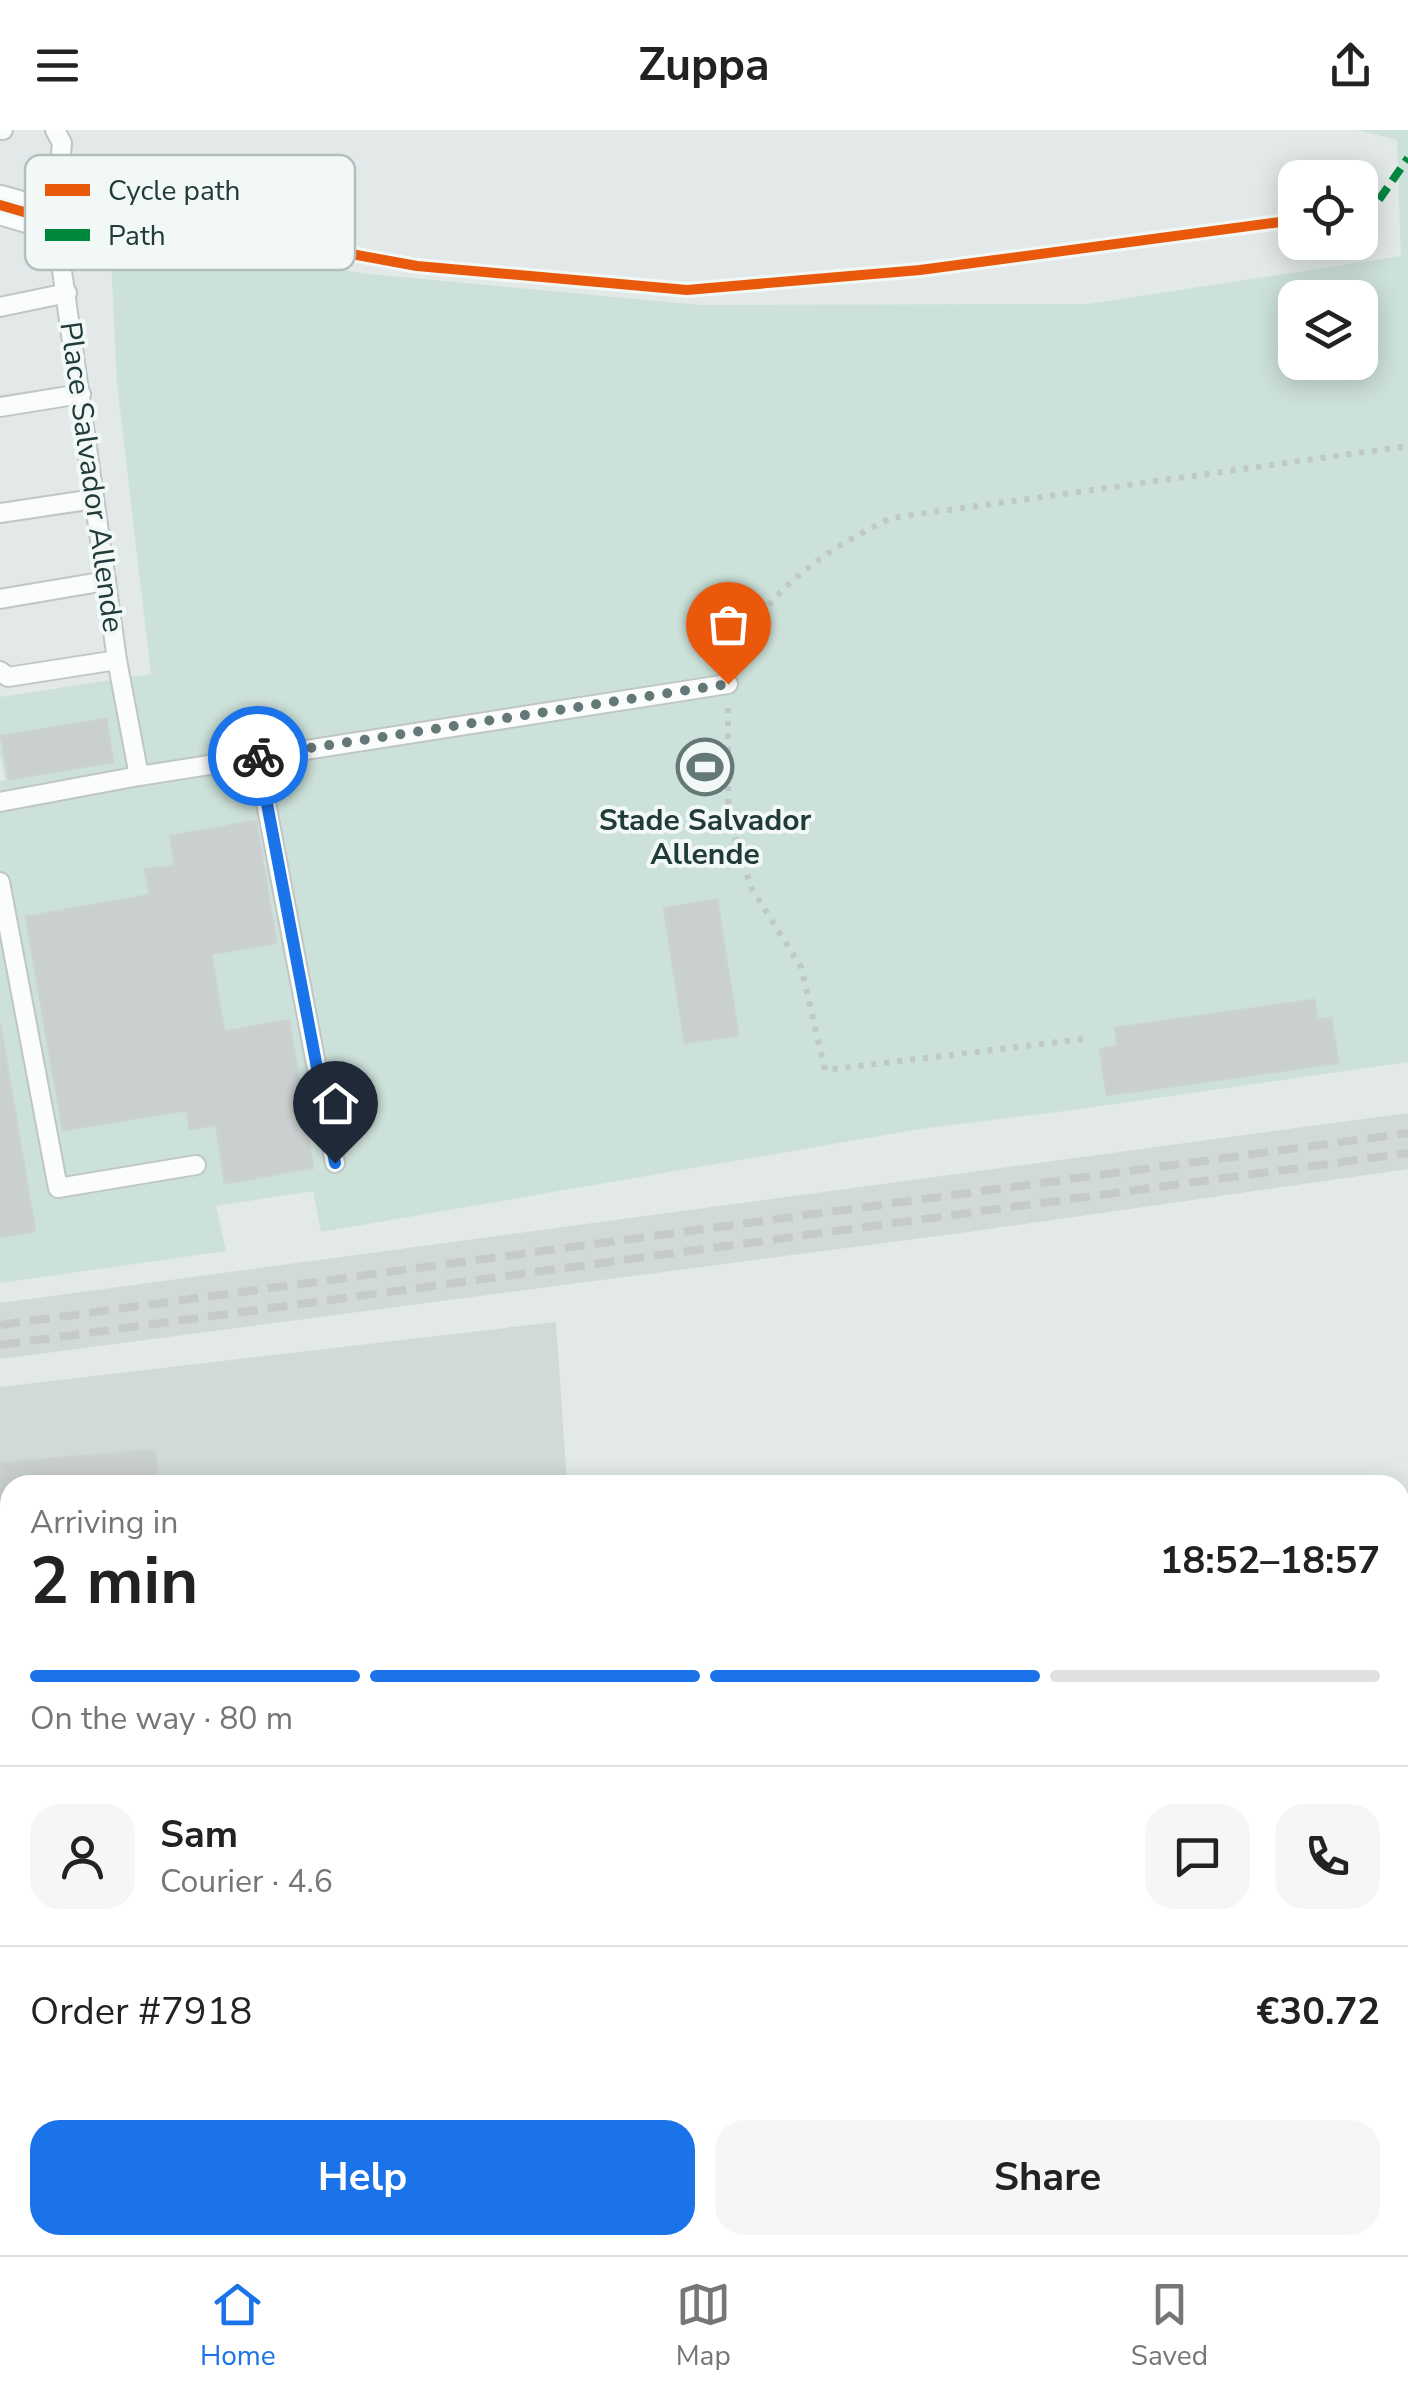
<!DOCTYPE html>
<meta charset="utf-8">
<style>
body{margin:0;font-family:"Nunito Sans",sans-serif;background:#f6f6f6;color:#222;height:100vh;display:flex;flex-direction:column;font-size:38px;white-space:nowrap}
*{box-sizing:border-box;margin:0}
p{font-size:32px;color:#767676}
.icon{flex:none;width:55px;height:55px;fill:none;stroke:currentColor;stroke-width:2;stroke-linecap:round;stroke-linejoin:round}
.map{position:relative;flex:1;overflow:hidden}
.drawer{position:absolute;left:0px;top:1345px;width:1410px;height:780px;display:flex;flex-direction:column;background:#fff;border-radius:30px 30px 0 0;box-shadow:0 5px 25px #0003}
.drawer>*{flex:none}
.buttons{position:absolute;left:1278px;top:30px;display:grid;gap:20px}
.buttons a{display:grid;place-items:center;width:100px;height:100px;border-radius:20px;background:#fff;box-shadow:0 5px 25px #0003;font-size:50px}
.pin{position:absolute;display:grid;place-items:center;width:85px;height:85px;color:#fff;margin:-102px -42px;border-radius:50% 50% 50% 0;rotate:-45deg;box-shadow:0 0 10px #0007}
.pin .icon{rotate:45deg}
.courier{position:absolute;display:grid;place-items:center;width:100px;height:100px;margin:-50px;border:8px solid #1a73e8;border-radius:50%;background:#fff;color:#222;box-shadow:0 2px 12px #0007}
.overview em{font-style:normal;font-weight:700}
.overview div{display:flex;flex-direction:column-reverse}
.overview{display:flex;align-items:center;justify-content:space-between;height:170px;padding:0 30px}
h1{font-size:65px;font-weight:700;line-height:75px}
.bar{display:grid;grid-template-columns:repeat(4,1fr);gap:15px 10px;align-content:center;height:120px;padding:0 30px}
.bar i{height:12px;border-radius:8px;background:#e0e0e0}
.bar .on{background:#1a73e8}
.bar p{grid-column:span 4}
.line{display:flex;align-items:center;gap:25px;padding:0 30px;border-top:2px solid #e0e0e0}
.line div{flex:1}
.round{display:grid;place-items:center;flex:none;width:105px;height:105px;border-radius:30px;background:#f6f6f6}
.cta{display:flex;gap:20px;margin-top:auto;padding:20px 30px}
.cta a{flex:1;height:115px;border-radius:30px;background:#1a73e8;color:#fff;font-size:40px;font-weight:700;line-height:115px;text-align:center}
.cta a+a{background:#f6f6f6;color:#222}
header{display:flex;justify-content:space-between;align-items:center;height:130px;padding:0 30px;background:#fff;font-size:45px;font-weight:700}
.dock{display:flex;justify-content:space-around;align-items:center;height:140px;border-top:2px solid #e0e0e0;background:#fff;font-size:28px;color:#767676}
.dock a{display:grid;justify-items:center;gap:5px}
.dock .on{color:#1a73e8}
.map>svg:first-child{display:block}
</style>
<header><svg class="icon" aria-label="menu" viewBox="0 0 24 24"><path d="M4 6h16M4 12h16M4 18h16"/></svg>Zuppa<svg class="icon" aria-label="share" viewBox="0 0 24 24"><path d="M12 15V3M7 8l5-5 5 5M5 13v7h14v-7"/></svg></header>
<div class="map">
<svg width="1408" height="2125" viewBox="0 0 1408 2125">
<rect width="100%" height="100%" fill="#e3e8e8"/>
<g fill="#d1dad9">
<path d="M1408 983V1039L968 1102 0 1229V1173Z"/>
<path d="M556 1192 567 1355H10V2115H616L617 2125H0V1257Z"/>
</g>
<path fill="#cce1d9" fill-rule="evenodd" d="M1358 0H1408V932L1073 980 920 999 321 1102 313 1061 216 1076 226 1121 0 1153V651L5 650 0 623V567L151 544 117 253 110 105 369 144 699 175 1089 174 1401 126 1397 10ZM1295 168H1360V232H1295Z"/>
<g fill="#cad0cf" stroke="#ccd1d1" stroke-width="2.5">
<path d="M106 589 113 632 9 649 1 606Z"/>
<path d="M256 691 276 813 211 824 224 902 289 890 313 1038 225 1053 216 995 190 999 187 980 63 1000 26 787 150 765 145 739 175 736 170 706Z"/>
<path d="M717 770 738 905 685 913 664 778Z"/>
<path d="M1314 870 1317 890 1331 888 1338 933 1107 965 1100 919 1118 916 1115 898Z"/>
<path d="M0 894 35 1101 0 1107Z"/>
<path d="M155 1320 158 1355H10V1831L0 1832V1333Z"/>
<path d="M0 1995H10V2115H103V2125H0Z"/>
<path d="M248 2115H380L381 2125H248Z"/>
</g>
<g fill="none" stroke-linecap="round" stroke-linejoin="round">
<g stroke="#c0c5c5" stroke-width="22">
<g id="service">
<path d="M0 0H3"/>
<path d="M0 177 67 163"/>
<path d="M0 277 81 264"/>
<path d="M0 383 94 369"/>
<path d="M0 469 106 451"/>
<path d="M117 530 139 646 728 554"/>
<path d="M0 541 8 547 117 530 55 91 62 13 55 0"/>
<path d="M257 626 335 1033"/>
<path d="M0 672 139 646"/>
<path d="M0 752 58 1058 196 1035"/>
</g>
</g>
<g stroke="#c0c5c5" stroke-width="42">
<g id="minor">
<path d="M0 75 55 91"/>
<path d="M0 1915 10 1914"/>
<path d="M560 2115 561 2125"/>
</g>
</g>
<g stroke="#c0c8c8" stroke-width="6" stroke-dasharray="5 8" stroke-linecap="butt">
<path d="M738 532C744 518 749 501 758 489 792 442 840 413 891 388L1408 316"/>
<path d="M728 578V670L737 715 752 759 801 837 825 940 1084 909"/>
</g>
<use href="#service" stroke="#fbfcfc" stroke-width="18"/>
<use href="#minor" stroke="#fbfcfc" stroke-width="38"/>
<g stroke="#c7caca" stroke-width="8" stroke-dasharray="20 10" stroke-linecap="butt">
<path d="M0 1195 1408 1003"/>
<path d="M0 1215 1408 1023"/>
</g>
<path stroke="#00873e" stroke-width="8" stroke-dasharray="15 8" stroke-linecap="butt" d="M1360 79 1374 77 1408 28"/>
<g stroke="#f1f8f6" stroke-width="16">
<path id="cycleway" d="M0 75 55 91 122 97 145 92 286 112 417 136 687 160 920 140 1295 90"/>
</g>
<use href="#cycleway" stroke="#e8590c" stroke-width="10"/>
</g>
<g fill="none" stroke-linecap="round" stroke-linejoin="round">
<path stroke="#657878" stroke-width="10" stroke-dasharray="0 18" d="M258 626 728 554"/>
<path stroke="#1a73e8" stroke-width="12" d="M258 626 335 1033"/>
</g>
<defs>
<g id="stadium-ring" transform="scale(2.875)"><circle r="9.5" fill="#f1f8f6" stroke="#657878" stroke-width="1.5"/><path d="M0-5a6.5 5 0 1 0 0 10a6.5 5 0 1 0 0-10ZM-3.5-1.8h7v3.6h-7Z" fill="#657878"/></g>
</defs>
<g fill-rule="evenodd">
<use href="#stadium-ring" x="705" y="637"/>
</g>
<g text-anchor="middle" stroke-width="8" stroke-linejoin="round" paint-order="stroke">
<g font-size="30" fill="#213b3b" stroke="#f1f8f6">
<text transform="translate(92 347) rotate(82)" y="10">Place Salvador Allende</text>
</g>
<g font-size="30" font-weight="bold" fill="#213b3b" stroke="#f1f8f6">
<text x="705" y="700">Stade Salvador<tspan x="705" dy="34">Allende</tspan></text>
</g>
</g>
<rect x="25" y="25" width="330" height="115" rx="15" fill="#f1f8f6" stroke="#b3bfbe" stroke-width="2.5"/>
<rect x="45" y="54" width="45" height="12" fill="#e8590c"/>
<rect x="45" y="99" width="45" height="12" fill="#00873e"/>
<g font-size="28" fill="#213b3b">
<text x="108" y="70">Cycle path</text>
<text x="108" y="115">Path</text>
</g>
</svg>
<div class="buttons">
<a><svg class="icon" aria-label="locate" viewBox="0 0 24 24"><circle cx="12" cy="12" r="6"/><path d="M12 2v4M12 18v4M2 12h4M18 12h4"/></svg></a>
<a><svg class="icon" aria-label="layers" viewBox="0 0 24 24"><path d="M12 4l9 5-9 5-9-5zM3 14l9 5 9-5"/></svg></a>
</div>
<div class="pin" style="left:728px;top:554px;background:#ea580c"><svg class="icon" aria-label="bag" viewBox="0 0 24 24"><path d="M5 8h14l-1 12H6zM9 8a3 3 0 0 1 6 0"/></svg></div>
<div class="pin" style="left:335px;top:1033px;background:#1f2937"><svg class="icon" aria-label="home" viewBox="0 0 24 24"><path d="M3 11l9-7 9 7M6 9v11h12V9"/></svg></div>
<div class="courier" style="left:258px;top:626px"><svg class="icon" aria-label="bike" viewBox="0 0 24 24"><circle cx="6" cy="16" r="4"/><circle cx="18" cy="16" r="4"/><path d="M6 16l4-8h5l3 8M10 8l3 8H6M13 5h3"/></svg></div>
<section class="drawer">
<div class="overview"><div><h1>2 min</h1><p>Arriving in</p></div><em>18:52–18:57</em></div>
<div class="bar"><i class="on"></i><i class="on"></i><i class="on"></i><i></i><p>On the way · 80 m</p></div>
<div class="line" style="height:180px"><a class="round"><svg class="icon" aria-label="person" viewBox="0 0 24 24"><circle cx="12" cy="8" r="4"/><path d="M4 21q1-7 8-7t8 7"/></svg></a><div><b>Sam</b><p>Courier · 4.6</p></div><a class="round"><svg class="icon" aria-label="chat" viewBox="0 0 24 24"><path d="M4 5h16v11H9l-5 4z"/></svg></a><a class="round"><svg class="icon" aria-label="phone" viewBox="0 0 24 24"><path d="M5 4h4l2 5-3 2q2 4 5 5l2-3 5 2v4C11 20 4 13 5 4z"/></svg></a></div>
<div class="line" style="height:130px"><div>Order #7918</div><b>€30.72</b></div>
<div class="cta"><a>Help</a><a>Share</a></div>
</section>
</div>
<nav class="dock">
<a class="on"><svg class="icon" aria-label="home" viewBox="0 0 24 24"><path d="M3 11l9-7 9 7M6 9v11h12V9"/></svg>Home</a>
<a><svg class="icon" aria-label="map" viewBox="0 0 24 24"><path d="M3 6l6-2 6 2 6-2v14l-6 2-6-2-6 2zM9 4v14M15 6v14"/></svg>Map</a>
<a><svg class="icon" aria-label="saved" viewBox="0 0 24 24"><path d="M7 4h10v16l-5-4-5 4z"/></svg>Saved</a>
</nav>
